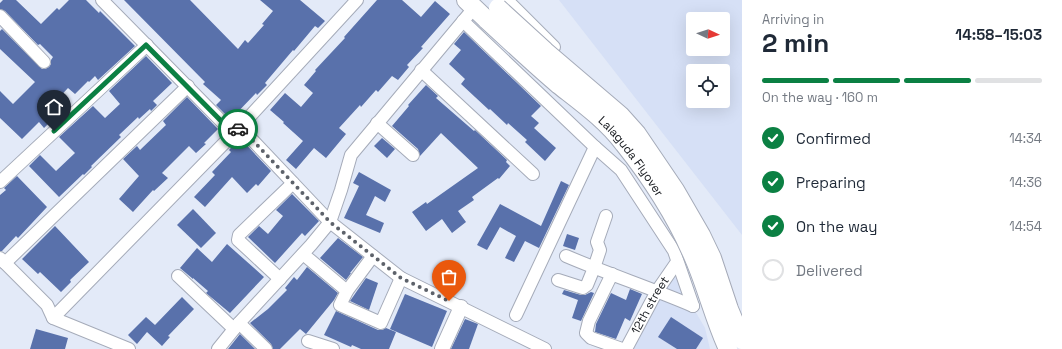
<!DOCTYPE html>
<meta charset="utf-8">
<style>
body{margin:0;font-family:"Space Grotesk",sans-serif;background:#f2f2f3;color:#1f2937;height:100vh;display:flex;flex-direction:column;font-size:15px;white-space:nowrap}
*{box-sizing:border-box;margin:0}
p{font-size:13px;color:#747a83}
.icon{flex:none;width:22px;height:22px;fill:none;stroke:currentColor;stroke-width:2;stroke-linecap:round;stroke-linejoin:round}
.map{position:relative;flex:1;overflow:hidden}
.drawer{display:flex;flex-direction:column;background:#fff;width:320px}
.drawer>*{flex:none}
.needle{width:26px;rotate:94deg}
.tools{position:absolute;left:686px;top:12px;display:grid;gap:8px}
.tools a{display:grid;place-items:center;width:44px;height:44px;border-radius:4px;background:#fff;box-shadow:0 4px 16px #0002;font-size:20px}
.pin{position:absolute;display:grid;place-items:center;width:34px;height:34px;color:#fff;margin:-41px -17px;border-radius:50% 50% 50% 0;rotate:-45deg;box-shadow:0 0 4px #0007}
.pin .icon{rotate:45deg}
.courier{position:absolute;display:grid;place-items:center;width:40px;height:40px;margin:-20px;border:3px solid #0b8043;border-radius:50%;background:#fff;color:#222;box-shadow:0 1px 5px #0007}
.overview em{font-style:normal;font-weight:700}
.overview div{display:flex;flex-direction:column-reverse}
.overview{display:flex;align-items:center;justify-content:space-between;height:68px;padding:0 20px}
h1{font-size:26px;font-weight:700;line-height:30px}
.bar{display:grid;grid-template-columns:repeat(4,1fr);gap:6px 4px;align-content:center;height:48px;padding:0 20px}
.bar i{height:5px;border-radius:3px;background:#e0e1e3}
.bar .selected{background:#0b8043}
.bar p{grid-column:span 4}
ol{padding:0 20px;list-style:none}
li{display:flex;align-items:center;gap:12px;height:44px}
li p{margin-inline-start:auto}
li .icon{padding:4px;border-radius:50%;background:#0b8043;color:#fff;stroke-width:4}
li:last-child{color:#747a83}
li i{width:22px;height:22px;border:2px solid #e0e1e3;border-radius:50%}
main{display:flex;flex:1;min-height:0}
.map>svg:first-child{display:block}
</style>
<main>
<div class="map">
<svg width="742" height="349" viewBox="0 0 742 349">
<rect width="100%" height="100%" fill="#e3eaf8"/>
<g fill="#d6e0f6" fill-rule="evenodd">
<path d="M559 0H742V235ZM693 19H723V49H693ZM693 71H723V101H693Z"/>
<path d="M670 268 705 328 710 349H620Z"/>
</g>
<g fill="#5971ab">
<path d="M3 0H16L41 24 57 8 59 10 69 0H86L99 13 100 11 135 46 98 80 95 76 89 82 88 81 75 94 68 88 50 107 57 115 44 128 39 122 22 139 0 118V91L13 104 35 82 0 49V31L2 29 42 69H45L49 67 51 64V60L53 57 40 44 38 45 5 11 0 9V3Z"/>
<path d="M124 0H190L238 49 245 40 248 43 264 25 262 24 273 11 260 0H300L325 21 318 28 315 26 294 51 293 50 265 83 267 85 257 95 256 93 232 118 231 116 229 118 216 105 221 100 203 84 205 82Z"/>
<path d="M377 0H402L421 17 435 1 450 14 421 47 423 48 407 65 409 67 398 80 392 76 378 92 376 90 361 107 360 105 339 128 346 134 326 158 314 148 296 169 286 160 303 141 283 123 284 122 270 110 285 93 301 107 313 93 304 85 316 71 315 70 345 38 344 37Z"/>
<path d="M464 32 541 106 531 116 539 123 534 128 556 148 545 161 525 142 527 140 508 123 507 125 490 109 489 110 461 84 465 79 449 64 461 50 454 44Z"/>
<path d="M146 56 172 83 153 101 157 105 151 111 150 109 139 119 138 117 119 135 121 137 91 166 92 167 84 175 83 174 59 197 29 166 40 155 56 171 75 153 59 137 93 106 105 118 120 104 109 91Z"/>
<path d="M426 85 438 96 436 98 474 131 475 130 507 160 506 162 510 166 499 179 498 178 472 197 474 200 458 211 466 222 452 233 442 219 426 231 412 212 426 202 427 204 478 168 441 133 420 156 418 149 392 126 409 106 408 105Z"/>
<path d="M187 97 218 129 204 143 206 144 196 153 189 146 162 173 168 178 154 191 153 190 133 212 119 199 139 176 123 159 137 146 140 150 166 125 163 121Z"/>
<path d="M240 138 271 171 258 186 256 184 247 193 232 177 205 207 194 197 215 175 212 172 231 152 229 150Z"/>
<path d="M382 138 395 149 387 158 374 146Z"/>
<path d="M359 172 391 190 385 202 375 196 366 215 384 223 380 233 344 218 359 186 353 183Z"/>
<path d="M17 176 47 207 18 238 16 236 2 251H0V195L6 190 4 188Z"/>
<path d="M561 181 569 185 539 248 525 241 514 262 505 258 516 236 500 227 487 250 477 245 500 204 541 226Z"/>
<path d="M292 194 319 221 305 236 302 233 275 263 248 237 259 226 268 234 283 216 276 210Z"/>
<path d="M193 209 216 233 201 248 177 225Z"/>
<path d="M55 226 89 262 70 280 71 282 61 292 40 272 38 274 22 259Z"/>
<path d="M567 234 579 238 575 250 563 246Z"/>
<path d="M338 238 363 257 350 273H351L346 280 320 258Z"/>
<path d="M227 244 264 277 230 313 206 293 208 291 193 278V279L180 268 197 248 212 262Z"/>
<path d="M307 267 338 293 334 300 306 334 300 329 280 349H273L271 344 250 323 268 309 287 290 285 288 294 277 297 280Z"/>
<path d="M366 278 378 283 369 310 350 301Z"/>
<path d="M630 289 642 294 630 321 625 318 616 339 595 332 596 324 611 293 626 300Z"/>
<path d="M564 290 581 295H585L591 292 594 293 581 321 572 318 578 300 562 294Z"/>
<path d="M405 294 447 311 432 347 390 329Z"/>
<path d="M182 297 194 309 168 336 170 337 162 346 147 332 137 344 128 335 146 317 155 325Z"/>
<path d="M336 311 378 330H382L386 328 396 332 389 349H361L352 345 351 347 324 335Z"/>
<path d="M671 317 703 338 696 349H677L658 337Z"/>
<path d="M465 319 478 324 469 349H451Z"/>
<path d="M36 329 68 338 65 349H30Z"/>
<path d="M240 334 255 349H228Z"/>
</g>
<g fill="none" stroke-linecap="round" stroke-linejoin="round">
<g stroke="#a5abb9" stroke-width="14">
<g id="minor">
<path d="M102 0 233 133"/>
<path d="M507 0 554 47"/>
<path d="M0 16 44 62"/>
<path d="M463 21 595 147 621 170 674 251 693 306"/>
<path d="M421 70 533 174"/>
<path d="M377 123 413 155"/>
<path d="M240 127 330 222 401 278 545 349"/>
<path d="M0 182 147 45"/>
<path d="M303 254 347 291"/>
<path d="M373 256 347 291 340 305 381 323 401 278"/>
<path d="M566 256C608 274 651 288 693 306"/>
<path d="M0 258 47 305 53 318 129 349"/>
<path d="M5 263 188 86"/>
<path d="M612 274 589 321 586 333 591 338 622 349"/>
<path d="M178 276 234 329"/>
<path d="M280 279 238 240 239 235 293 183"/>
<path d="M558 280 583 288 587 285 594 268 600 250 597 242 606 216"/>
<path d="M516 315 595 147"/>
<path d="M53 318 240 127 357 0"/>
<path d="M239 323 266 349"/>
<path d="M308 341 333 349"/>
<path d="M218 349 239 323 311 245 330 222 341 190 351 155 474 8"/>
<path id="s1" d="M626 349 657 291 677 262"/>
</g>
</g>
<g stroke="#a5abb9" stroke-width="16">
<path id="tertiary" d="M442 349 461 307"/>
</g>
<g stroke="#a5abb9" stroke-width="20">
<path id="primary" d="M466 0 487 20"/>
</g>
<use href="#minor" stroke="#fff" stroke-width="12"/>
<use href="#tertiary" stroke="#fff" stroke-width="14"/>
<use href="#primary" stroke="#fff" stroke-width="18"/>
<g stroke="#a5abb9" stroke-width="20" stroke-linecap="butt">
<g id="primary-bridge">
<path d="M498 8 545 51 620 115 637 134 675 190 701 235 712 258 729 309 742 340"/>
<path id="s2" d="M487 20C510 41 534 64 559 85 582 103 606 120 624 144 652 179 679 222 696 263 708 292 715 321 728 349"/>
</g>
</g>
<use href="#primary-bridge" stroke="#fff" stroke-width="18"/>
</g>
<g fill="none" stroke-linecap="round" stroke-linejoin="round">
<path stroke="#5d626a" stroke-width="4" stroke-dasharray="0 7.2" d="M238 129 240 127 330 222 401 278 449 301"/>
<path stroke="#0b8043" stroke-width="5" d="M54 131 146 45 233 133 238 129"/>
</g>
<g text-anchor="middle" stroke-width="3.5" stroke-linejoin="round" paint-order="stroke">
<g font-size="12" fill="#15181d" stroke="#fff">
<text dy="4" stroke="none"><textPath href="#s2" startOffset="199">Lalaguda Flyover</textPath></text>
<text dy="4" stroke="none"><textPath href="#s1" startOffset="50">12th street</textPath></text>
</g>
</g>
</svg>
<div class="tools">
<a><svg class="needle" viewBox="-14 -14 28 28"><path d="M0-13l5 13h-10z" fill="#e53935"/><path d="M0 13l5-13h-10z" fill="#747a83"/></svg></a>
<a><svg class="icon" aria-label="locate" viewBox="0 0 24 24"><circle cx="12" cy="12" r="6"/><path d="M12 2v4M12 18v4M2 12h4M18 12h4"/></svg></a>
</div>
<div class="pin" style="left:449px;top:301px;background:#ea580c"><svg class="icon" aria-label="bag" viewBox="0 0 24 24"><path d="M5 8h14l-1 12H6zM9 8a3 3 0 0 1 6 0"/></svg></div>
<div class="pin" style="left:54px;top:131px;background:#1f2937"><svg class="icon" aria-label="home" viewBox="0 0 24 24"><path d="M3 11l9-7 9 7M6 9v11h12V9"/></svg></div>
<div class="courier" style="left:238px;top:129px"><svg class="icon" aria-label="car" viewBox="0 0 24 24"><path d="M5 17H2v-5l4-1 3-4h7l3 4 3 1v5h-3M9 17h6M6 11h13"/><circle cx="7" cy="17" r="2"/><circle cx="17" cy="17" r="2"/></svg></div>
</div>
<section class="drawer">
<div class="overview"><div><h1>2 min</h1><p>Arriving in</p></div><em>14:58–15:03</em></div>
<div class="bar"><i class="selected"></i><i class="selected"></i><i class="selected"></i><i></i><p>On the way · 160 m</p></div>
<ol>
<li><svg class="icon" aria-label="check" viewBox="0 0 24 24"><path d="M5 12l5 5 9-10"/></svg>Confirmed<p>14:34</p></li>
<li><svg class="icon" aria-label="check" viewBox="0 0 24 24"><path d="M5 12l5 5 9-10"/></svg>Preparing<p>14:36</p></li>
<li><svg class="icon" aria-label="check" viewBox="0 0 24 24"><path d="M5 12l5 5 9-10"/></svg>On the way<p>14:54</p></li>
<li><i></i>Delivered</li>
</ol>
</section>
</main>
